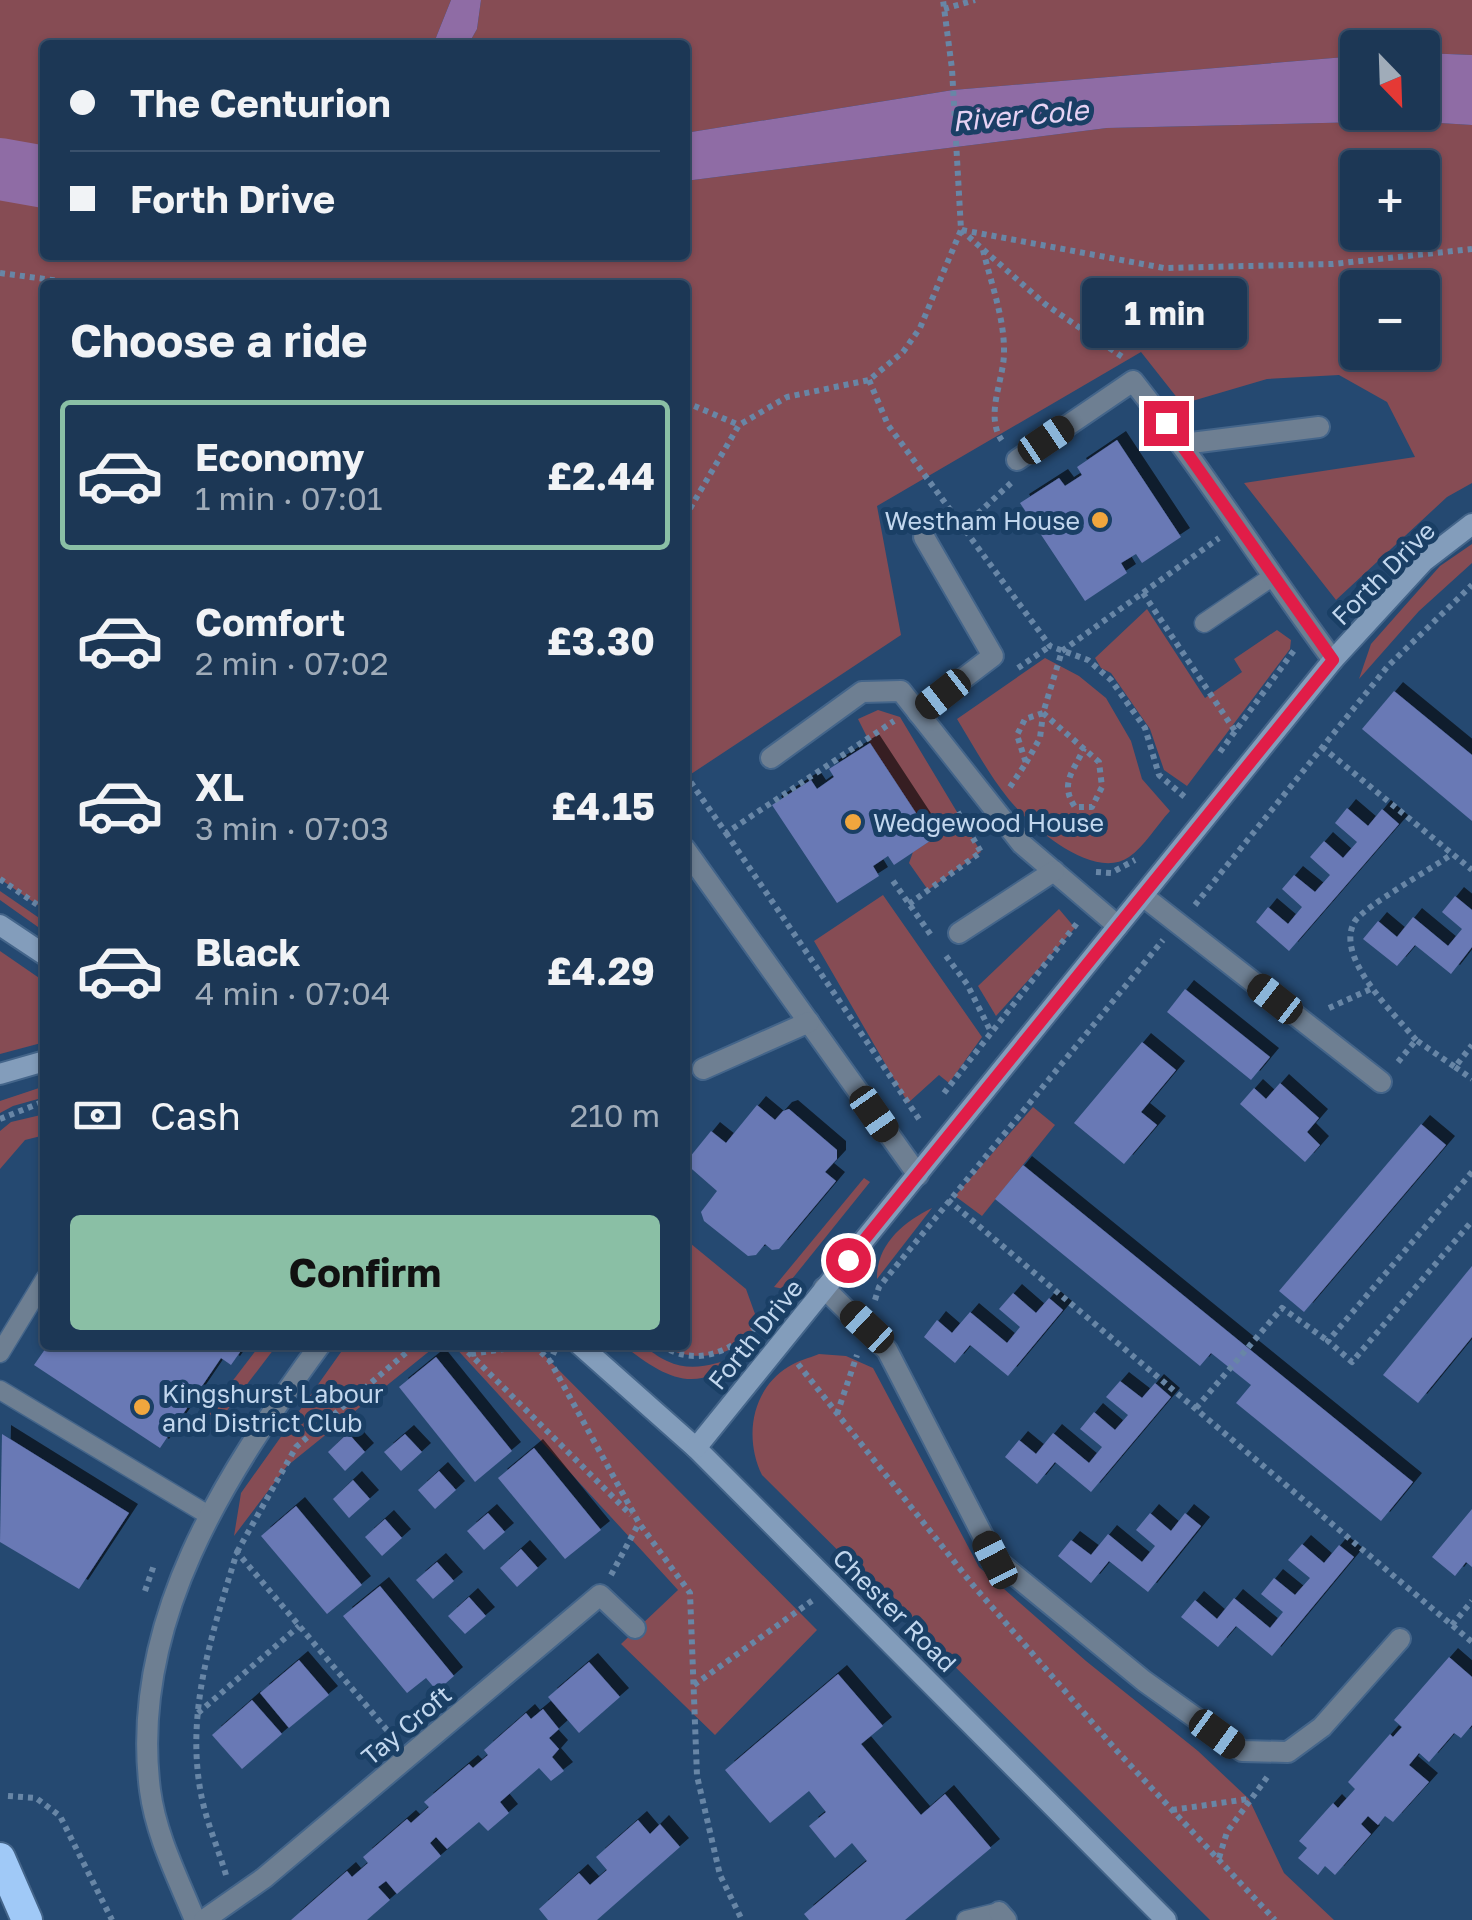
<!DOCTYPE html>
<meta charset="utf-8">
<style>
:root{--surface:#1c3755;--page:#253f5b;--text:#f1f3f6;--muted:#a0acb9;--line:#3a516c;--accent:#8abfa5}
body{margin:0;font-family:"Golos Text",sans-serif;background:var(--page);color:var(--text);height:100vh;display:flex;flex-direction:column;font-size:38px;white-space:nowrap}
*{box-sizing:border-box;margin:0}
p{font-size:32px;color:var(--muted)}
.icon{flex:none;width:55px;height:55px;fill:none;stroke:currentColor;stroke-width:2;stroke-linecap:round;stroke-linejoin:round}
.map{position:relative;flex:1;overflow:hidden}
.details{position:absolute;left:40px;top:280px;width:650px;height:1070px;display:flex;flex-direction:column;background:var(--surface);border-radius:10px;box-shadow:0 2px 8px #0004,0 0 0 2px var(--line)}
.details>*{flex:none}
.top-card{position:absolute;left:40px;top:40px;width:650px;height:220px;border-radius:10px;box-shadow:0 2px 8px #0004,0 0 0 2px var(--line);display:grid;align-content:center;height:220px;padding:0 30px;background:var(--surface)}
.needle{width:65px;rotate:157deg}
.buttons{position:absolute;left:1340px;top:30px;display:grid;gap:20px}
.buttons a{display:grid;place-items:center;width:100px;height:100px;border-radius:10px;background:var(--surface);box-shadow:0 2px 8px #0004,0 0 0 2px var(--line);font-size:50px}
.end{position:absolute;width:45px;height:45px;margin:-22px;border:12px solid #e11d48;background:#fff;box-shadow:0 0 0 5px #fff}
.from{border-radius:50%}
.bubble{position:absolute;height:70px;border-radius:10px;background:var(--surface);box-shadow:0 2px 8px #0004,0 0 0 2px var(--line);font-size:32px;font-weight:700;line-height:70px;text-align:center}
.car{position:absolute;width:30px;height:60px;margin:-30px -15px;border-radius:12px;box-shadow:0 0 8px 2px #0007;background:linear-gradient(#222 24%,#8ab4d8 0 40%,#222 0 76%,#8ab4d8 0 86%,#222 0)}
.top-card b{display:flex;align-items:center;gap:35px;height:95px;font-size:38px}
.top-card b+b{border-top:2px solid var(--line)}
.top-card i{width:25px;height:25px;background:var(--text)}
ul{padding:0;list-style:none}
li{display:flex;align-items:center;gap:30px;height:150px;margin:0 20px 15px;padding:0 10px;border:5px solid transparent;border-radius:10px}
li div{flex:1}
li b{display:block;font-size:38px}
li em{font-style:normal;font-weight:700}
li.current{border-color:var(--accent)}
li>.icon{width:90px;height:90px;stroke-width:1.5}
h2{padding:0 30px;font-size:45px;line-height:120px}
.pay{display:flex;align-items:center;gap:25px;height:110px;padding:0 30px;font-size:38px}
.pay p{margin-inline-start:auto}
.cta{display:flex;gap:20px;margin-top:auto;padding:20px 30px}
.cta a{flex:1;height:115px;border-radius:10px;background:var(--accent);color:#111;font-size:40px;font-weight:700;line-height:115px;text-align:center}
.map>svg:first-child{display:block}
.green{fill:#864c54;fill-rule:evenodd}
.water{fill:#8f6ca5}
.lines{fill:none;stroke-linecap:round;stroke-linejoin:round}
.river{stroke:#8f6ca5;stroke-width:62}
.building{fill:#6979b5;filter:url(#shadow)}
.lane-casing{stroke:#44658a;stroke-width:21}
.street-casing{stroke:#44658a;stroke-width:24}
.secondary-casing{stroke:#44658a;stroke-width:24}
.highway-casing{stroke:#44658a;stroke-width:34}
.path{stroke:#6886a6;stroke-width:6;stroke-dasharray:5 5;stroke-linecap:butt}
.lane{stroke:#6e7f92;stroke-width:18}
.street{stroke:#6e7f92;stroke-width:20}
.secondary{stroke:#839dbb;stroke-width:20}
.highway{stroke:#a0c9f7;stroke-width:30}
.route{stroke:#e11d48;stroke-width:12}
.poi-dot{fill:#f0a63e;stroke:#1a3f65;stroke-width:4}
.labels{text-anchor:middle;dominant-baseline:central;stroke-width:10;stroke-linejoin:round;paint-order:stroke}
.poi-label{font-size:25px;fill:#c2d7ee;stroke:#1a3f65;text-anchor:start}
.street-label{font-size:25px;fill:#c2d7ee;stroke:#1a3f65}
.water-label{font-size:28px;font-style:italic;fill:#e6d2f3;stroke:#1a3f65}
</style>
<div class="map">
<svg width="1472" height="1920" viewBox="0 0 1472 1920">
<defs>
<filter id="shadow"><feDropShadow dx="9" dy="-9" stdDeviation="0" flood-color="#0009"/></filter>
</defs>
<rect width="100%" height="100%" fill="#254971"/>
<g class="green">
<polygon points="0,0 451,0 433,45 45,45 45,153 0,147"/>
<polygon points="481,0 1472,0 1472,55 1423,53 1422,48 1358,48 1357,56 953,90 685,133 685,45 468,45 477,29"/>
<path d="M1407,121l65,4v358l-25,14 -111,103 -92,-117 171,-26 -28,-55 -48,-27 -72,4 -85,25 -41,-52 -264,154 24,129 -216,143v-493h-640v625l-45,-31v-688l45,6v58h640v-74l422,-53zM1358,168h64v64h-64zM1358,288h64v64h-64z"/>
<polygon points="1472,544 1472,563 1419,611 1359,679 1371,644 1440,566"/>
<polygon points="1147,609 1205,698 1242,672 1234,659 1277,630 1291,640 1290,649 1187,786 1164,770 1150,729 1111,673 1101,668 1095,658"/>
<path d="M1045,658l34,18 27,22 25,43 11,38 28,32c-13,14 -26,36 -41,46 -36,25 -100,-32 -122,-60 -19,-24 -34,-52 -50,-78z"/>
<polygon points="878,710 900,717 981,852 928,890 909,863 913,852 933,839 870,743 858,719"/>
<polygon points="0,891 45,922 45,932 0,900"/>
<polygon points="883,895 982,1037 949,1083 939,1075 908,1103 814,941"/>
<polygon points="1059,909 1075,928 996,1016 978,986"/>
<polygon points="0,951 45,982 45,1042 0,1054"/>
<polygon points="45,1086 45,1097 13,1106 0,1113 0,1101"/>
<polygon points="1033,1107 1055,1125 982,1216 955,1196"/>
<polygon points="45,1114 45,1135 25,1140 0,1169 0,1131 11,1122"/>
<polygon points="864,1178 870,1182 784,1289 774,1287"/>
<path d="M932,1208l-55,71c-1,-34 26,-57 55,-71z"/>
<path d="M685,1239l61,50 13,36c-8,7 -16,17 -25,22 -20,13 -54,11 -73,-2h24z"/>
<polygon points="260,1345 277,1345 219,1421 208,1413"/>
<polygon points="346,1345 437,1345 287,1466 234,1536 241,1493"/>
<polygon points="453,1345 534,1345 817,1630 715,1735 621,1644 678,1590"/>
<path d="M623,1345c30,0 21,5 44,16 25,12 48,3 73,-5 -44,41 -76,21 -117,-11z"/>
<path d="M819,1354l27,2 27,12 106,199 107,94 112,90 51,48 35,74 50,47h-124l-448,-445c-18,-37 -11,-85 26,-108 9,-6 21,-9 31,-13z"/>
</g>
<g class="water">
<polygon points="451,0 481,0 477,29 468,45 433,45"/>
<polygon points="1423,53 1472,55 1472,125 1407,121 1107,128 685,181 685,133 953,90 1357,56 1358,112 1422,112"/>
</g>
<g class="lines">
<polyline class="river" points="0,169 45,177"/>
</g>
<g class="building">
<polygon points="1117,440 1181,537 1142,563 1136,554 1121,563 1127,573 1085,601 1020,503 1059,478 1065,486 1082,475 1077,467"/>
<polygon points="1394,691 1472,755 1472,821 1362,729"/>
<polygon points="870,743 933,839 894,865 888,856 873,866 879,876 837,903 772,805 811,780 817,789 834,777 829,769"/>
<polygon points="1347,808 1368,826 1382,809 1399,824 1289,951 1256,922 1268,907 1288,924 1302,907 1282,889 1294,875 1315,892 1330,875 1310,857 1324,841 1343,858 1357,842 1335,823"/>
<polygon points="1455,896 1472,910 1472,947 1451,974 1415,945 1397,966 1363,939 1378,921 1397,937 1413,917 1448,946 1462,929 1442,912"/>
<polygon points="1185,989 1270,1057 1251,1080 1167,1012"/>
<polygon points="1142,1042 1176,1070 1141,1112 1157,1125 1124,1164 1074,1123"/>
<polygon points="1280,1083 1319,1118 1307,1132 1320,1145 1305,1162 1240,1104 1254,1088 1266,1099"/>
<polygon points="757,1105 775,1120 783,1111 789,1109 837,1150 837,1159 825,1172 836,1181 779,1249 772,1250 765,1244 756,1255 748,1256 704,1221 701,1212 717,1191 685,1163 711,1131 726,1143"/>
<polygon points="1421,1124 1446,1145 1304,1312 1279,1291"/>
<polygon points="1023,1165 1413,1482 1381,1521 1236,1403 1251,1385 1211,1353 1200,1366 995,1199"/>
<polygon points="1472,1266 1472,1337 1418,1403 1383,1375"/>
<polygon points="1013,1293 1036,1313 1049,1298 1063,1310 1008,1376 970,1345 955,1363 924,1337 937,1320 952,1333 970,1312 1007,1343 1020,1327 999,1309"/>
<polygon points="48,1345 245,1345 231,1365 221,1358 160,1448 34,1365"/>
<polygon points="436,1357 512,1451 475,1482 399,1387"/>
<polygon points="1120,1381 1142,1398 1155,1383 1171,1397 1091,1492 1055,1462 1037,1484 1005,1457 1019,1440 1036,1454 1053,1433 1089,1463 1102,1447 1080,1429 1094,1412 1115,1430 1128,1415 1106,1397"/>
<polygon points="348,1433 365,1452 345,1471 328,1452"/>
<polygon points="2,1434 129,1513 79,1589 0,1542"/>
<polygon points="405,1434 422,1452 401,1471 384,1452"/>
<polygon points="534,1448 601,1530 565,1559 498,1478"/>
<polygon points="439,1471 456,1490 435,1509 418,1490"/>
<polygon points="353,1480 370,1499 349,1518 333,1499"/>
<polygon points="296,1506 362,1585 327,1614 261,1536"/>
<polygon points="1472,1509 1472,1567 1466,1562 1455,1576 1432,1557"/>
<polygon points="488,1513 505,1532 484,1550 467,1531"/>
<polygon points="1150,1513 1171,1531 1185,1513 1201,1526 1148,1592 1109,1561 1091,1583 1058,1556 1071,1540 1091,1555 1108,1534 1142,1562 1155,1546 1136,1530"/>
<polygon points="385,1519 402,1538 382,1556 365,1537"/>
<polygon points="1302,1544 1324,1563 1339,1545 1354,1557 1272,1656 1236,1626 1218,1647 1181,1617 1195,1600 1217,1619 1234,1598 1270,1628 1283,1612 1261,1594 1274,1578 1295,1595 1310,1578 1288,1560"/>
<polygon points="521,1549 538,1568 517,1587 500,1568"/>
<polygon points="437,1562 454,1581 433,1599 416,1580"/>
<polygon points="380,1586 454,1676 437,1691 426,1678 407,1693 343,1616"/>
<polygon points="469,1597 486,1616 465,1634 448,1616"/>
<polygon points="1449,1657 1472,1677 1472,1725 1461,1738 1454,1733 1429,1762 1419,1753 1409,1765 1429,1782 1393,1822 1385,1816 1378,1825 1368,1816 1361,1824 1371,1834 1335,1875 1325,1866 1318,1875 1298,1858 1307,1848 1299,1841 1333,1803 1338,1808 1355,1789 1348,1782 1390,1734 1393,1737 1402,1727 1394,1720"/>
<polygon points="299,1660 329,1695 289,1728 260,1693"/>
<polygon points="589,1662 620,1697 579,1733 548,1697"/>
<polygon points="838,1674 883,1726 861,1744 921,1815 945,1794 991,1848 905,1920 809,1920 804,1914 867,1861 852,1843 835,1858 809,1826 826,1812 809,1791 770,1823 725,1770"/>
<polygon points="252,1700 282,1734 242,1769 212,1735"/>
<polygon points="543,1709 559,1729 549,1738 559,1749 552,1757 564,1771 551,1781 539,1768 500,1802 509,1813 488,1831 479,1822 447,1849 436,1837 430,1843 441,1856 397,1894 386,1881 378,1887 390,1900 367,1920 291,1920 347,1871 352,1877 368,1863 363,1857 407,1819 411,1823 429,1807 424,1802 469,1764 473,1768 488,1755 484,1750 526,1713 531,1719"/>
<polygon points="638,1820 650,1834 660,1824 680,1847 597,1920 548,1920 539,1909 579,1873 590,1885 607,1870 596,1857"/>
</g>
<g class="lines">
<g class="lane-casing">
<g id="lane">
<polyline points="1204,623 1272,577"/>
<polyline points="0,1353 45,1279"/>
<polyline points="0,1390 210,1516"/>
<polyline points="966,1920 999,1912"/>
</g>
</g>
<g class="street-casing">
<g id="street">
<polyline points="1183,444 1319,427"/>
<path d="M1017,460l116,-79c71,90 132,187 200,279"/>
<polyline points="918,713 993,656 924,537"/>
<polyline points="771,758 862,692 901,691 1022,844 1118,926"/>
<polyline points="685,849 918,1175"/>
<polyline points="1143,896 1381,1082"/>
<polyline points="959,933 1054,871"/>
<polyline points="703,1069 809,1022"/>
<polyline points="824,1288 887,1350 995,1559 1144,1681 1242,1751 1288,1752 1322,1727 1400,1639"/>
<polyline points="999,1912 1006,1920"/>
<path d="M195,1920c-17,-42 -39,-84 -45,-130 -21,-168 75,-315 170,-445"/>
<polyline points="204,1920 264,1878 600,1595 635,1628"/>
</g>
</g>
<g class="secondary-casing">
<g id="secondary">
<polyline points="0,925 45,955"/>
<polyline points="0,1074 45,1061"/>
<polyline points="580,1345 696,1448 1166,1920"/>
<polyline points="696,1448 1333,660 1424,561 1472,524"/>
</g>
</g>
<g class="highway-casing">
<polyline id="highway" points="0,1858 27,1920"/>
</g>
<g class="path">
<polyline points="944,9 975,0"/>
<polyline points="961,230 1045,304 1124,358"/>
<polyline points="962,230 1164,268 1333,264 1472,249"/>
<path d="M983,250c8,33 21,67 21,100 1,29 -21,66 -1,92"/>
<polyline points="0,273 90,285"/>
<polyline points="869,380 888,425 1050,646 1088,660 1111,680 1145,728 1159,775 1186,798"/>
<polyline points="685,402 739,425"/>
<polyline points="685,517 739,425 787,397 869,380 903,352 920,328 961,230 952,69 943,0"/>
<polyline points="963,527 1011,483"/>
<polyline points="1143,593 1235,731"/>
<polyline points="1018,668 1050,646"/>
<path d="M1043,713l56,49 3,25 -10,20h-17c-16,-24 -1,-36 9,-59"/>
<polyline points="1322,747 1472,870"/>
<polyline points="1220,752 1295,649"/>
<polyline points="1026,763 1040,738 1043,714"/>
<polyline points="685,774 726,833 894,721"/>
<polyline points="1010,787 1026,763 1017,735 1025,719 1043,713 1062,651 1219,538"/>
<polyline points="726,833 921,1122"/>
<polyline points="1096,872 1111,873 1135,860"/>
<polyline points="0,879 45,910"/>
<polyline points="893,881 933,938"/>
<polyline points="909,904 981,852 956,809"/>
<polyline points="1195,905 1388,666 1472,585"/>
<polyline points="946,956 967,984 991,1032"/>
<polyline points="1329,1008 1373,988"/>
<path d="M1416,1040c-21,-26 -83,-83 -61,-119 10,-15 78,-53 97,-67"/>
<polyline points="1398,1062 1416,1040 1455,1067 1472,1045"/>
<polyline points="1455,1067 1472,1079"/>
<polyline points="944,1093 1078,922"/>
<polyline points="0,1119 45,1101"/>
<polyline points="1472,1172 1328,1341 1352,1362 1472,1221"/>
<polyline points="948,1200 1472,1642"/>
<polyline points="875,1300 879,1287 1163,940"/>
<polyline points="461,1345 631,1515"/>
<polyline points="534,1345 550,1361"/>
<path d="M661,1345c33,22 67,8 93,-16"/>
<polyline points="555,1350 550,1361 639,1523 690,1593 697,1776 720,1875 742,1920"/>
<polyline points="471,1354 532,1345"/>
<polyline points="798,1364 972,1584 1117,1751 1275,1920"/>
<polyline points="1196,1408 1282,1308 1328,1341"/>
<polyline points="837,1414 857,1355"/>
<polyline points="237,1552 296,1447 415,1345"/>
<polyline points="611,1575 639,1523"/>
<polyline points="145,1591 154,1565"/>
<polyline points="1452,1625 1472,1601"/>
<polyline points="694,1685 813,1600"/>
<polyline points="198,1713 299,1626"/>
<polyline points="8,1796 36,1798 60,1816 112,1920"/>
<polyline points="1172,1810 1248,1799"/>
<polyline points="1219,1858 1227,1832 1268,1776"/>
<path d="M226,1875c-8,-27 -20,-54 -25,-81 -16,-84 12,-163 36,-242l155,184"/>
</g>
<use href="#lane" class="lane"/>
<use href="#street" class="street"/>
<use href="#secondary" class="secondary"/>
<use href="#highway" class="highway"/>
</g>
<g class="lines">
<polyline class="route" points="848,1260 1333,660 1166,423"/>
</g>
<g class="poi-dot">
<circle cx="1100" cy="520" r="10"/>
<circle cx="853" cy="822" r="10"/>
<circle cx="142" cy="1407" r="10"/>
</g>
<g class="labels">
<g class="poi-label">
<text x="1080" y="520" text-anchor="end">Westham House</text>
<text x="873" y="822">Wedgewood House</text>
<text x="162" y="1393">Kingshurst Labour<tspan x="162" dy="29">and District Club</tspan></text>
</g>
<g class="street-label">
<text transform="translate(1383 573) rotate(-45)">Forth Drive</text>
<text transform="translate(755 1334) rotate(-51)">Forth Drive</text>
<text transform="translate(895 1610) rotate(45)">Chester Road</text>
<text transform="translate(406 1725) rotate(-40)">Tay Croft</text>
</g>
<g class="water-label">
<text transform="translate(1020 115) rotate(-5)">River Cole</text>
</g>
</g>
</svg>
<div class="buttons">
<a><svg class="needle" viewBox="-14 -14 28 28"><path d="M0-13l5 13h-10z" fill="#e53935"/><path d="M0 13l5-13h-10z" fill="#a0acb9"/></svg></a>
<a>+</a>
<a>−</a>
</div>
<i class="end from" style="left:848px;top:1260px"></i>
<i class="end" style="left:1166px;top:423px"></i>
<div class="bubble" style="left:1082px;top:278px;width:165px">1 min</div>
<i class="car" style="left:1046px;top:440px;rotate:56deg"></i>
<i class="car" style="left:943px;top:694px;rotate:232deg"></i>
<i class="car" style="left:1275px;top:999px;rotate:308deg"></i>
<i class="car" style="left:874px;top:1114px;rotate:145deg"></i>
<i class="car" style="left:867px;top:1327px;rotate:313deg"></i>
<i class="car" style="left:995px;top:1560px;rotate:333deg"></i>
<i class="car" style="left:1217px;top:1734px;rotate:126deg"></i>
<div class="top-card">
<b><i class="from"></i>The Centurion</b>
<b><i></i>Forth Drive</b>
</div>
<section class="details">
<h2>Choose a ride</h2>
<ul>
<li class="current"><svg class="icon" aria-label="car" viewBox="0 0 24 24"><path d="M5 17H2v-5l4-1 3-4h7l3 4 3 1v5h-3M9 17h6M6 11h13"/><circle cx="7" cy="17" r="2"/><circle cx="17" cy="17" r="2"/></svg><div><b>Economy</b><p>1 min · 07:01</p></div><em>£2.44</em></li>
<li><svg class="icon" aria-label="car" viewBox="0 0 24 24"><path d="M5 17H2v-5l4-1 3-4h7l3 4 3 1v5h-3M9 17h6M6 11h13"/><circle cx="7" cy="17" r="2"/><circle cx="17" cy="17" r="2"/></svg><div><b>Comfort</b><p>2 min · 07:02</p></div><em>£3.30</em></li>
<li><svg class="icon" aria-label="car" viewBox="0 0 24 24"><path d="M5 17H2v-5l4-1 3-4h7l3 4 3 1v5h-3M9 17h6M6 11h13"/><circle cx="7" cy="17" r="2"/><circle cx="17" cy="17" r="2"/></svg><div><b>XL</b><p>3 min · 07:03</p></div><em>£4.15</em></li>
<li><svg class="icon" aria-label="car" viewBox="0 0 24 24"><path d="M5 17H2v-5l4-1 3-4h7l3 4 3 1v5h-3M9 17h6M6 11h13"/><circle cx="7" cy="17" r="2"/><circle cx="17" cy="17" r="2"/></svg><div><b>Black</b><p>4 min · 07:04</p></div><em>£4.29</em></li>
</ul>
<div class="pay"><svg class="icon" aria-label="cash" viewBox="0 0 24 24"><path d="M3 7h18v10H3z"/><circle cx="12" cy="12" r="2"/></svg>Cash<p>210 m</p></div>
<div class="cta"><a>Confirm</a></div>
</section>
</div>
